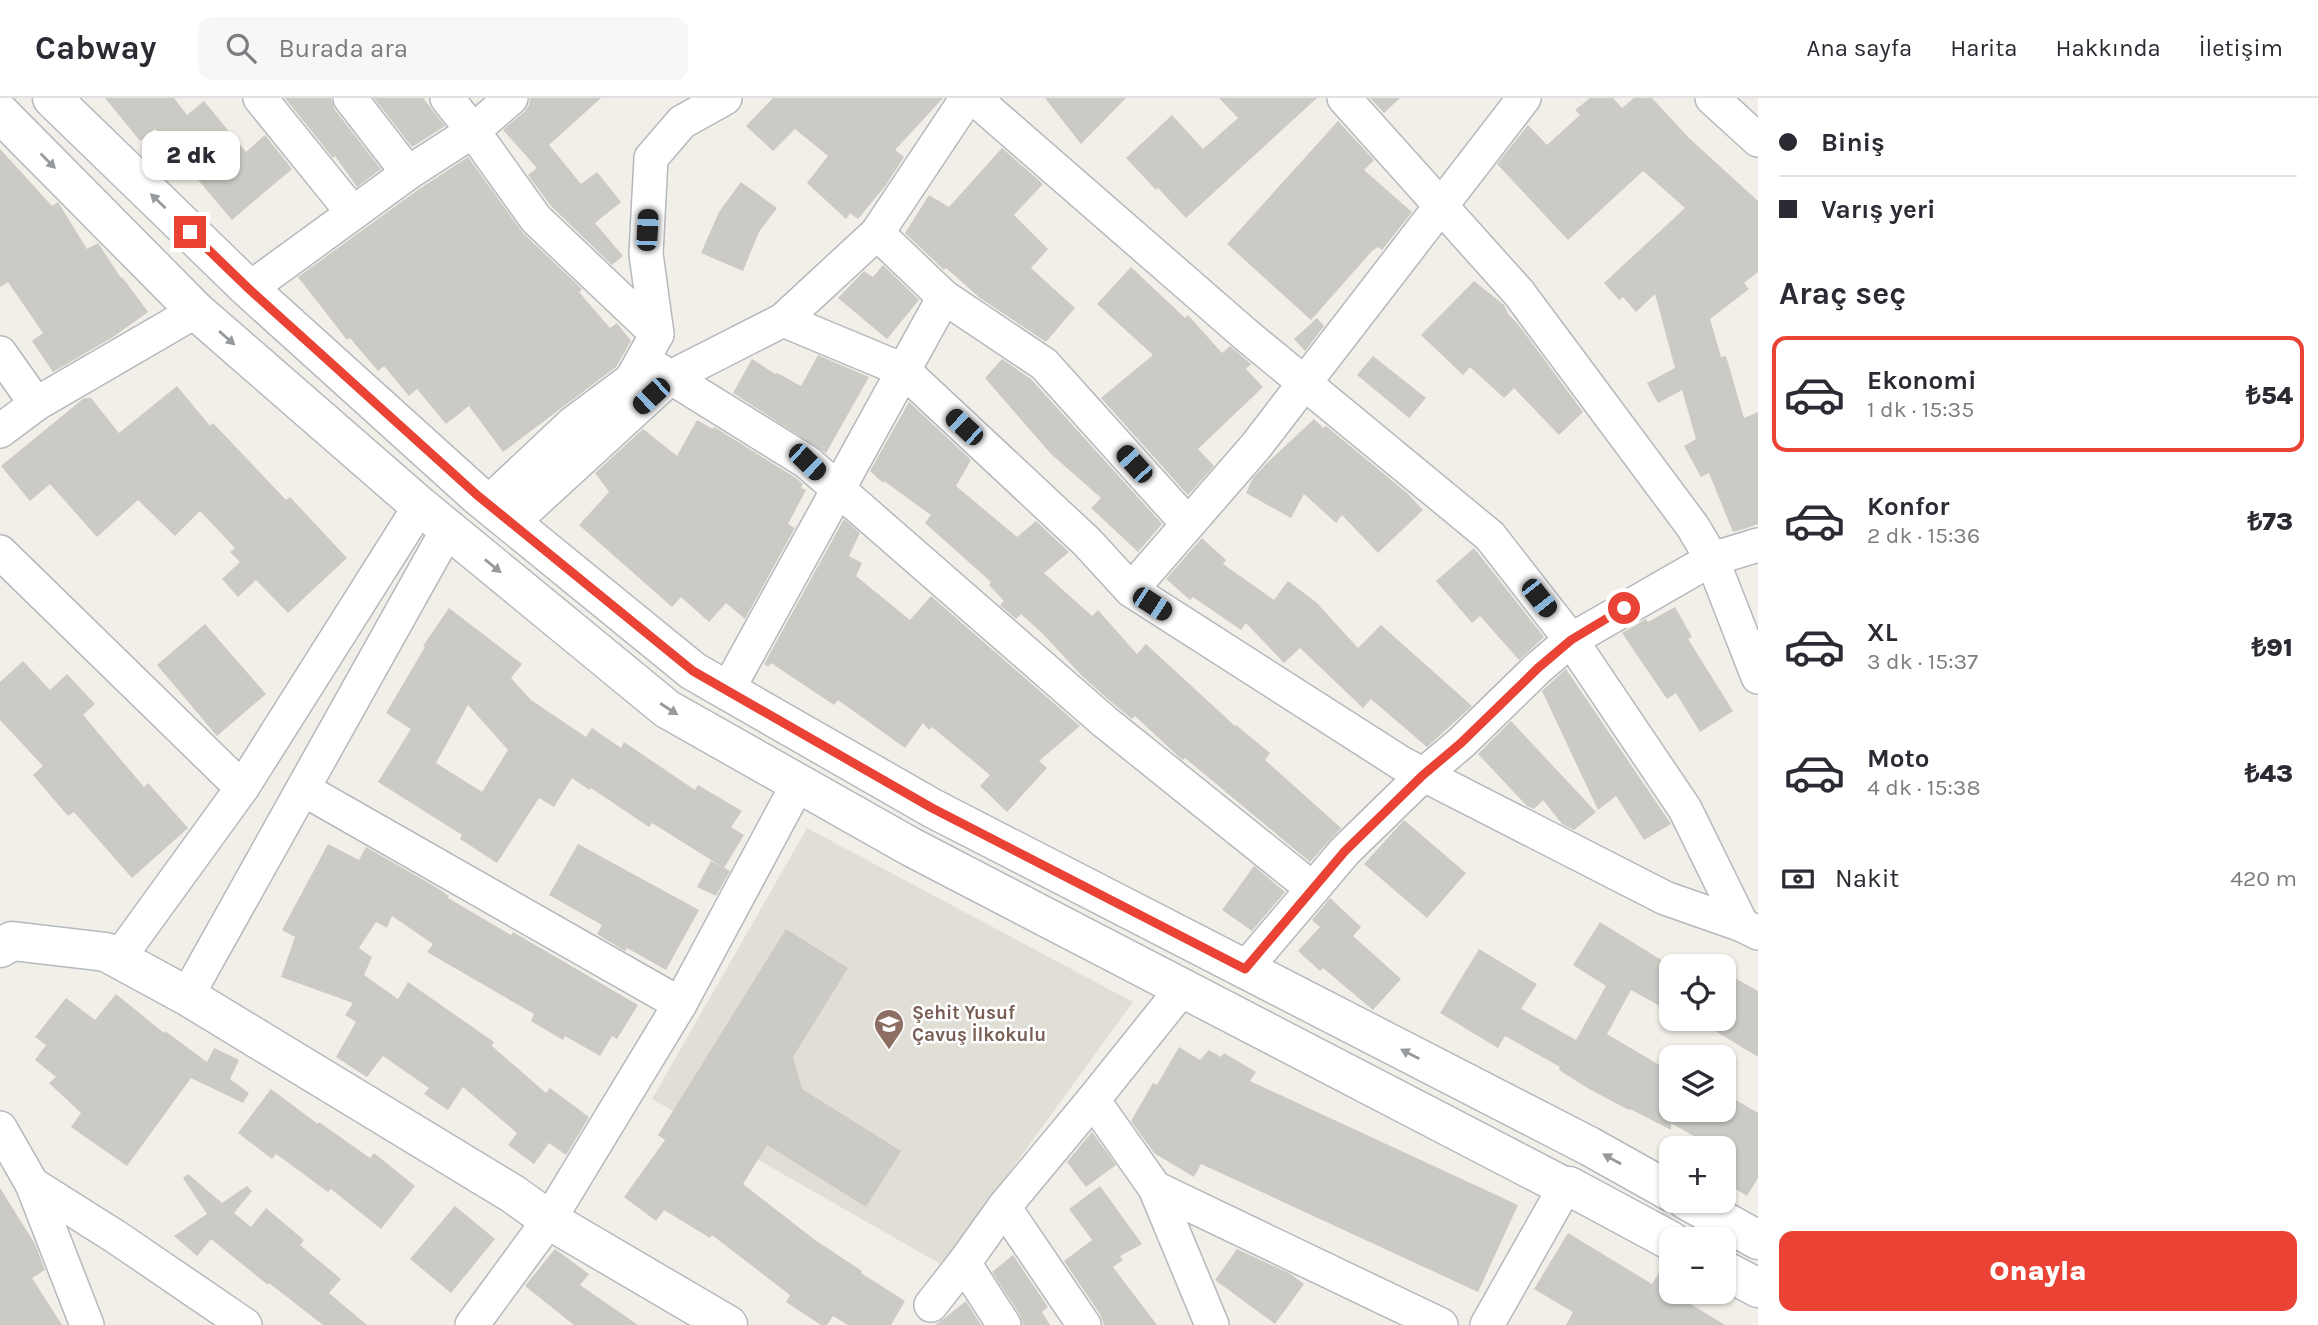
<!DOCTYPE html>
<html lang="tr">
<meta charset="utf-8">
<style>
:root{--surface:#fff;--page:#f7f7f7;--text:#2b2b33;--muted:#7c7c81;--line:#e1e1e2;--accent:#ea4335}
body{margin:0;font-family:Karla,sans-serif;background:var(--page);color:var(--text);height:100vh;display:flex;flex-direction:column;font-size:26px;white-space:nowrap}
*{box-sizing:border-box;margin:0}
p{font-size:23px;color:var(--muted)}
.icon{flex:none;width:38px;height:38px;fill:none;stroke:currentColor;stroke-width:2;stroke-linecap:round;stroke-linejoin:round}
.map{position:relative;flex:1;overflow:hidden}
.panel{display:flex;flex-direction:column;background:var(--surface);width:560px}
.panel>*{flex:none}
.top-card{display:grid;align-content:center;height:154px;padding:0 21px;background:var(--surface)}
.controls{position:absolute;left:1659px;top:856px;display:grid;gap:14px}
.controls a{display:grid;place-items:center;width:77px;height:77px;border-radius:14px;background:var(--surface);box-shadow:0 2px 5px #0004;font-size:35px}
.end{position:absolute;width:32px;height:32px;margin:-16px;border:9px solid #ea4335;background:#fff;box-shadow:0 0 0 4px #fff}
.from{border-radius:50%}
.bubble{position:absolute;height:49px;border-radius:14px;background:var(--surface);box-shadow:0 2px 5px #0004;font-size:23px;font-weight:800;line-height:49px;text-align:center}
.car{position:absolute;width:21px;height:42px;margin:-21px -10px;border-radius:9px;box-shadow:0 0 5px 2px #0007;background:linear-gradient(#222 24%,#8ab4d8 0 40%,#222 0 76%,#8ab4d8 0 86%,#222 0)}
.top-card b{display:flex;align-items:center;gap:24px;height:66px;font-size:26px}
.top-card b+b{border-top:2px solid var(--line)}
.top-card i{width:18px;height:18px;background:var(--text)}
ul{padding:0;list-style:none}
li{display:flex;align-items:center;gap:21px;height:116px;margin:0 14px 10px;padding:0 7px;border:4px solid transparent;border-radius:14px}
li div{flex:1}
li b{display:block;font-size:26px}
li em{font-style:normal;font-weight:800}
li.active{border-color:var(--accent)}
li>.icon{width:63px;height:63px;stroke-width:1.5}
h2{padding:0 21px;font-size:32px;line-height:84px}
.pay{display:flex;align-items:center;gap:18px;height:77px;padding:0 21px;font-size:26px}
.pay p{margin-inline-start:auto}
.button{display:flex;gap:14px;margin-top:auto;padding:14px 21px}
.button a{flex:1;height:80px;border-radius:14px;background:var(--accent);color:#fff;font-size:28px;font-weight:800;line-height:80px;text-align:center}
header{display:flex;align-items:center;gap:42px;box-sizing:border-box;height:98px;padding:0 35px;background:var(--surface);border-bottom:2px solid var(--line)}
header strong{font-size:33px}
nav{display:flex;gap:38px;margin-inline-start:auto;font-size:24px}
.search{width:490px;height:63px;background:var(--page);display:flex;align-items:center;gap:18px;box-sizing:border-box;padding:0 24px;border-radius:14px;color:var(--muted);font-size:26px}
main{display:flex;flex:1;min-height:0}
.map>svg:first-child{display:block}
.education{fill:#e1ded6}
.building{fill:#cccac5;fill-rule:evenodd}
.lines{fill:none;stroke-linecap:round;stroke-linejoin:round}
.street-casing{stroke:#b5b8bc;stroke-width:36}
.secondary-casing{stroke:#b6babf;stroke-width:41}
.street{stroke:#fff;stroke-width:33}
.secondary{stroke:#fff;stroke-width:38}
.oneway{fill:#979a9d}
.route{stroke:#ea4335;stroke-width:9}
.labels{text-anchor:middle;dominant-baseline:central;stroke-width:5;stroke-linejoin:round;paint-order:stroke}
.education-label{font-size:19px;font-weight:bold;fill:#785e54;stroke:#fff;text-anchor:start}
</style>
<header>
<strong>Cabway</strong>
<div class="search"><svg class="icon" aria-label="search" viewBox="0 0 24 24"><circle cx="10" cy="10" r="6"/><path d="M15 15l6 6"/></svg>Burada ara</div>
<nav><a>Ana sayfa</a><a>Harita</a><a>Hakkında</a><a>İletişim</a></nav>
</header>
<main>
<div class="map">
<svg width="1758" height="1227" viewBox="0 0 1758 1227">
<rect width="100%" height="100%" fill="#f1efe8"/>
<polygon class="education" points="807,730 1133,904 942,1167 652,1001"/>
<g class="building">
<polygon points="105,0 174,0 187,17 204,3 246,54 265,37 292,71 232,122 155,31 140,43"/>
<polygon points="285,0 331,0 335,12 381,71 357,89 335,58 333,60"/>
<polygon points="374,0 423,0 445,28 412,49"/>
<polygon points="530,0 601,0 549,47 581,86 597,74 621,104 595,125 623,158 612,167 551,108 528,77 537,70 503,32 524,14 529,7"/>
<polygon points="773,0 943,0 895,52 904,59 886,87 858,121 850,115 846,121 807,85 828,58 795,31 773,53 746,28"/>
<polygon points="1045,0 1126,0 1081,46"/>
<polygon points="1219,0 1317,0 1186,120 1158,90 1156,92 1126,60 1172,17 1203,51 1238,20"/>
<polygon points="1370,0 1400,0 1384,15"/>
<polygon points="1590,0 1613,0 1622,10 1634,0 1652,0 1689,40 1758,103 1758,174 1744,185 1749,191 1710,221 1721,259 1726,258 1744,320 1758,314 1758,426 1744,431 1733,434 1709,375 1701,379 1684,348 1696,341 1682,292 1658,305 1647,285 1675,270 1655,196 1636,214 1623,199 1619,202 1604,185 1685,110 1643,73 1568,142 1497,66 1528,27 1547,47 1580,17 1575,12"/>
<polygon points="1338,23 1374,62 1364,72 1412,114 1382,152 1378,149 1372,153 1311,222 1227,146"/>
<polygon points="1002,50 1043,86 1014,117 1048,151 1031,170 1075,210 1046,244 980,200 946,170 944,172 905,135 929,97 949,109"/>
<polygon points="0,51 52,108 58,104 87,151 98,145 121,180 122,179 148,214 113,239 53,274 32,243 43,235 8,184 0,189"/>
<polygon points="468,59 523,135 582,191 579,194 610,230 617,225 631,243 616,269 503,354 469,308 446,326 417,291 409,298 384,268 378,273 350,240 347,242 298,179 419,91"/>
<polygon points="741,84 777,110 759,134 743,173 701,155 719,114"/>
<polygon points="883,167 919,202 887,241 838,200 864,173 873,179"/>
<polygon points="1131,169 1185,220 1188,217 1222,255 1230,248 1251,266 1246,271 1263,289 1198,351 1214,368 1188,397 1101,300 1153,257 1097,206"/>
<polygon points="1474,183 1504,207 1508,216 1518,226 1583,314 1559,337 1514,290 1504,300 1470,269 1463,277 1421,237"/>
<polygon points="1317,220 1324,228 1305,253 1294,241"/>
<polygon points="818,257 869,279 826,355 733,295 752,261 775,276 777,275 801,288"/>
<polygon points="1373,258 1426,300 1409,320 1357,277"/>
<polygon points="1002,261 1031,281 1162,426 1138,454 1091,410 1101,400 1051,356 985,280"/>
<polygon points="177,288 210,328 213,325 286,402 290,399 347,460 288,515 256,482 238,499 222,481 240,464 230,454 235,450 200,413 175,438 138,402 97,439 50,386 30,403 1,368 84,300 91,300 119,335"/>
<polygon points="909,304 971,362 956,388 1017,439 1036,423 1069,454 1044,475 1092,518 1098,512 1137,556 1146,546 1235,628 1236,627 1270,655 1265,662 1341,730 1310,764 1185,660 1183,662 1180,660 1135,618 1132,621 1110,603 1082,578 1044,537 1021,516 1016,521 1000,507 1004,503 989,487 991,484 925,425 931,417 884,383 883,385 870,373"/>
<polygon points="1314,321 1323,330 1326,328 1407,395 1423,412 1378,455 1342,417 1336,425 1304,396 1291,420 1246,395 1253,380 1268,364"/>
<polygon points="697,322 713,331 714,329 796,380 803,386 801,390 806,392 788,426 794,430 797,426 745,521 726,505 709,524 681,499 672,509 579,427 609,394 595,375 643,331 677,358"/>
<polygon points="844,421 860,435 849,458 862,465 856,478 910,522 931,498 1080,628 1039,663 1047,670 1007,714 980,688 990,677 932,629 929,632 923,625 905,650 838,602 834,607 771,565 768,569 764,566"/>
<polygon points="1202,440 1226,462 1223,466 1274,502 1288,483 1316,504 1358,550 1381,527 1472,608 1427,649 1371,601 1363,610 1300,550 1284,565 1246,525 1241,532 1193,499 1190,502 1166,481"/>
<polygon points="1474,450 1544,539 1519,562 1480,518 1472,525 1436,483"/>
<polygon points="1675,509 1692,539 1688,541 1733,613 1700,634 1676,595 1667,601 1622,535 1646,521 1648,524"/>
<path d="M449,510l73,56 -11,14 20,22 55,37 6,-9 29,20 3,-6 71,48 3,-5 44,26 -11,16 13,8 -20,33 -72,-45 -3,4 -58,-39 -2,2 -17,-12 -18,29 -15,-9 -42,65 -37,-24 2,-4 -84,-53 33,-53 -25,-16 39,-66 -2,-1zM468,607l40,45 -26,42 -46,-29z"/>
<polygon points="205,526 266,596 217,638 157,567"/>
<polygon points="23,563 50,592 67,576 95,606 83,617 144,689 148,685 188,730 132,780 74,714 68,718 33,677 43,668 0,622 0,584"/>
<polygon points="1566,571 1671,726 1644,742 1616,698 1598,712 1542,593"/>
<polygon points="1511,623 1596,714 1574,732 1562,726 1543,702 1534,711 1527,708 1478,656"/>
<polygon points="1404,722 1466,775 1427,820 1364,766"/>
<polygon points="328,746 359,762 366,749 434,788 449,798 448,800 511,837 513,834 638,907 617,941 612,938 600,958 565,938 563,942 531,923 534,916 427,854 433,846 392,818 387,830 376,824 359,850 372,859 364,877 398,901 408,884 494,944 492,948 546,995 550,990 589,1019 566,1057 549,1045 534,1066 508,1047 517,1035 463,989 448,1012 424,996 429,990 383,958 367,979 336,959 356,924 345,917 353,905 281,879 295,839 282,832"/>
<polygon points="578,746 699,812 666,872 627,850 625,853 597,836 602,827 549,797"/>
<polygon points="711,763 730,773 716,798 697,789"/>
<polygon points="1254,768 1285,794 1252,833 1222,812"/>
<polygon points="1330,800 1361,829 1353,838 1401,881 1373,912 1323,870 1320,873 1298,853 1320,829 1312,822"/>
<polygon points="1600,824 1671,868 1671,914 1631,892 1607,936 1671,974 1671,1012 1724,1012 1724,995 1758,1015 1758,1080 1747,1098 1724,1084 1724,1050 1715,1050 1671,1025 1671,1032 1630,1011 1629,1012 1589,991 1559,972 1560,969 1505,938 1498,950 1440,915 1479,851 1537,886 1521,911 1576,942 1606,888 1573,867"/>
<polygon points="786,831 848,870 793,959 802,991 901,1053 866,1109 767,1047 743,1086 815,1142 862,1173 861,1175 905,1203 891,1227 848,1227 833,1218 827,1227 821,1227 786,1204 790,1197 712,1137 710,1140 664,1112 656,1123 624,1099 665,1042 658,1037"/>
<polygon points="1724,874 1758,893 1758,959 1694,920 1724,920"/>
<polygon points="116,896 164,935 165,933 207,964 214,950 239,962 230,981 249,995 243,1005 191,980 127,1068 71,1029 81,1015 49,985 56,979 35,962 46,947 35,939 66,900 95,922"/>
<polygon points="1179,949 1200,962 1209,952 1221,959 1224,955 1256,974 1250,983 1518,1107 1478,1194 1201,1066 1194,1079 1154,1055 1131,1023 1153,985 1157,987"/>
<polygon points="271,991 318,1026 319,1024 370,1060 374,1055 415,1088 381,1131 331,1091 328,1094 276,1056 272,1061 238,1035"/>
<polygon points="1092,1034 1116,1067 1086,1089 1067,1064"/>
<polygon points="188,1076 222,1105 247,1088 252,1093 234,1115 251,1129 266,1110 304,1142 300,1147 341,1181 329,1195 367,1227 323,1227 269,1185 268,1187 211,1141 197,1158 174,1138 207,1116 183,1080"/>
<polygon points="1100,1088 1142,1146 1120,1158 1123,1162 1113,1169 1157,1227 1104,1227 1100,1216 1064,1163 1092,1142 1069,1111"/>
<polygon points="0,1090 35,1146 45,1172 32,1180 62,1227 0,1227"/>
<polygon points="455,1108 495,1141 451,1195 410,1161"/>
<polygon points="1568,1135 1652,1186 1666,1164 1671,1165 1671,1194 1689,1194 1684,1202 1725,1227 1566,1227 1573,1214 1534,1191"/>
<polygon points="555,1151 589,1176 580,1187 638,1227 574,1227 525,1188"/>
<polygon points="1237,1151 1289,1175 1304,1186 1275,1226 1215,1182"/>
<polygon points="1013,1157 1048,1209 1042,1214 1050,1227 1023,1227 1020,1217 992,1174"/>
<polygon points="966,1203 981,1227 935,1227 946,1219"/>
</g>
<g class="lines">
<g class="street-casing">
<g id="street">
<polyline points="260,0 353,115"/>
<polyline points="350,0 408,75"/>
<polyline points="447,0 473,33 536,121 657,236"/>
<polyline points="974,0 1245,236 1490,438 1571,542 1685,711 1742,827"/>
<polyline points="1344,0 1519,195 1693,429 1712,461 1758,579"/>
<polyline points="1712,0 1758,42"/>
<polyline points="877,135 944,199 1044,266 1188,426"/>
<polyline points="249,191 408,75 473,33 511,0"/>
<polyline points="783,222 903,272 1087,444 1131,492 1401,665 1665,800 1742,827 1758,835"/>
<polyline points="0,255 36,306"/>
<polyline points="643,262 807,364 1105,624 1313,791"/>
<polyline points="0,333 36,306 196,213"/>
<polyline points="488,405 572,326 631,282 657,236 646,156 651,60 682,24 725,0"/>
<polyline points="512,425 671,279 783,222 877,135 967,0"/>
<polyline points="0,454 242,690"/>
<polyline points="1131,492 1256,348 1524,0"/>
<polyline points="727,593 944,199"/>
<polyline points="303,691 680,906"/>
<polyline points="118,861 242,690 420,408"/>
<polyline points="1245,871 1345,753 1423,677 1461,645 1538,570 1571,542 1712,461 1758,447"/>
<polyline points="187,898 448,431"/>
<polyline points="1093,1002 1155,1090 1212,1227"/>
<polyline points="0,1030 32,1086 87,1227"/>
<polyline points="32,1086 116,1139 245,1227"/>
<polyline points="1155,1090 1441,1227"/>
<polyline points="1004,1109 1084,1227"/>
<polyline points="964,1165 1004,1227"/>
<polyline points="931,1207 964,1165 1004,1109 1093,1002 1182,891"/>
<polyline points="472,1227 549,1122 680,906 799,684"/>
<polyline points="1487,1227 1565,1089"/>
</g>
</g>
<g class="secondary-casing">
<g id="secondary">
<polyline points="52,0 249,191 477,397 693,573 932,710 1589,1048 1671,1094"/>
<polyline points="0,15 196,213 420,408 667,611 911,749 1565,1089 1569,1088 1671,1143"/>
<polyline points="0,850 12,843 106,854 187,898 513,1096 549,1122 728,1227"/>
<polyline points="1686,1102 1758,1142"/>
<polyline points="1724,1172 1758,1190"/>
</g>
</g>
<use href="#street" class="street"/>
<use href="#secondary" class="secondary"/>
</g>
<defs><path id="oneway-solid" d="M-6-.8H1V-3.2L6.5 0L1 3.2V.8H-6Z" transform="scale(1.75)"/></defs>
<g class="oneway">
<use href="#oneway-solid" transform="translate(48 63) rotate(45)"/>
<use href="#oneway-solid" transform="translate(158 103) rotate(-136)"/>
<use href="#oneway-solid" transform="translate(227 240) rotate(41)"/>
<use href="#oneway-solid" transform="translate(493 468) rotate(39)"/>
<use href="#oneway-solid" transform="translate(669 611) rotate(33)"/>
<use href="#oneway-solid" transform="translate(1410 956) rotate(-153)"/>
<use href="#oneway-solid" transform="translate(1612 1061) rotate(-151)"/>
</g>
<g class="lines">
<polyline class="route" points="190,134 249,191 477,397 693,573 932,710 1245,871 1345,753 1423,677 1461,645 1538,570 1571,542 1624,510"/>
</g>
<defs>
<g id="school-pin" transform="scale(1.575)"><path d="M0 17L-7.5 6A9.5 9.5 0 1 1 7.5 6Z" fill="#8d6e63" stroke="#fff"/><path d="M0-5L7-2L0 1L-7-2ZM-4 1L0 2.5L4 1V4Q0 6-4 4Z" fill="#fff"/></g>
</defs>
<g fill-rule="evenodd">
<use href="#school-pin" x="889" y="926"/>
</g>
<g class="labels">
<g class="education-label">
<text x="912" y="915">Şehit Yusuf<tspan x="912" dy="22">Çavuş İlkokulu</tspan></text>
</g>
</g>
</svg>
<div class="controls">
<a><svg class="icon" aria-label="locate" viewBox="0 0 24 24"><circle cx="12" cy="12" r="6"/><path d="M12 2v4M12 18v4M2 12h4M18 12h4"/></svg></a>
<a><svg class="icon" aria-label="layers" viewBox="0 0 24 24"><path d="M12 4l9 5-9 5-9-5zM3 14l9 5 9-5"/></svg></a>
<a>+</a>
<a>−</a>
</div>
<i class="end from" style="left:1624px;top:510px"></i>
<i class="end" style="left:190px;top:134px"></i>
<div class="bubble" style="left:142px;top:33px;width:98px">2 dk</div>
<i class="car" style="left:647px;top:132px;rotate:3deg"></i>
<i class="car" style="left:651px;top:298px;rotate:227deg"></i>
<i class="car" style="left:964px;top:329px;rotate:313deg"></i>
<i class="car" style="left:807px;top:364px;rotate:134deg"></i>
<i class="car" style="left:1134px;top:366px;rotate:318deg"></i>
<i class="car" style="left:1539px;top:500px;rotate:142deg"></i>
<i class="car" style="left:1152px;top:506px;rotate:123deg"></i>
</div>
<section class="panel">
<div class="top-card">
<b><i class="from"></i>Biniş</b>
<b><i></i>Varış yeri</b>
</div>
<h2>Araç seç</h2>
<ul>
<li class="active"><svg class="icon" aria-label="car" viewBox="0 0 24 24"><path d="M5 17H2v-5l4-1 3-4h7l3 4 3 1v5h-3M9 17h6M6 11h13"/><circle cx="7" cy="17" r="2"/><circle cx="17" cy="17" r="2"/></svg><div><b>Ekonomi</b><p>1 dk · 15:35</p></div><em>₺54</em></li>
<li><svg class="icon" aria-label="car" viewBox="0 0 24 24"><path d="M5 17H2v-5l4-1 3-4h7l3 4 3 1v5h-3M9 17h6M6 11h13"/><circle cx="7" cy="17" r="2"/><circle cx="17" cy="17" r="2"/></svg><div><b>Konfor</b><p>2 dk · 15:36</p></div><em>₺73</em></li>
<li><svg class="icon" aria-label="car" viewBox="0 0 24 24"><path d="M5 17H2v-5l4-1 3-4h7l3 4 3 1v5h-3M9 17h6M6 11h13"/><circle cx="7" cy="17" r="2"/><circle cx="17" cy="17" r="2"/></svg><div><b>XL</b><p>3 dk · 15:37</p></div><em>₺91</em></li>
<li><svg class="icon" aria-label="car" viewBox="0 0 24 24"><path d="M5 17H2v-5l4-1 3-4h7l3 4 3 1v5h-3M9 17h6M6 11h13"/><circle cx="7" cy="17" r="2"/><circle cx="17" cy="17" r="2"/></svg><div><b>Moto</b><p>4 dk · 15:38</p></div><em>₺43</em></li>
</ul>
<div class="pay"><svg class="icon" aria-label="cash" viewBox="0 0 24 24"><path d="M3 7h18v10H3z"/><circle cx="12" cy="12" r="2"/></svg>Nakit<p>420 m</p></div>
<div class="button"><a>Onayla</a></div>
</section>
</main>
